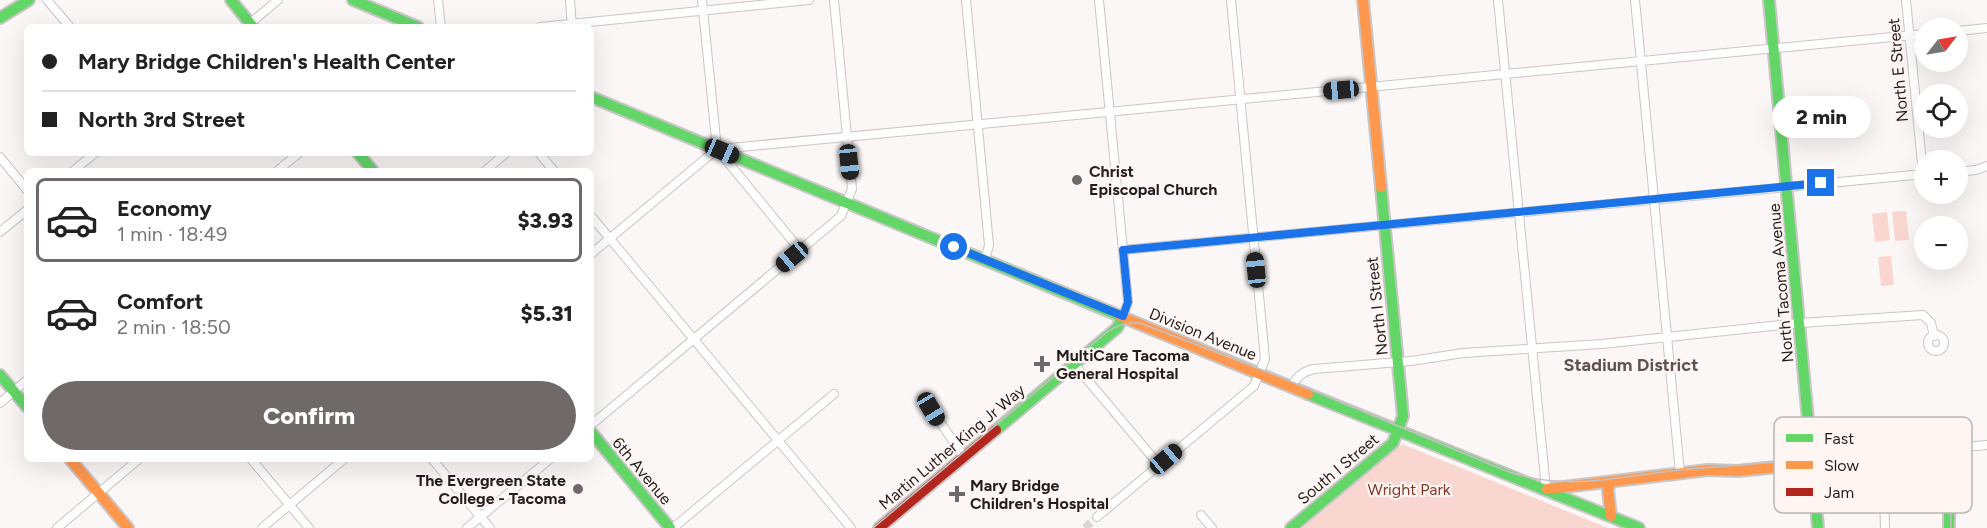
<!DOCTYPE html>
<meta charset="utf-8">
<style>
:root{--surface:#fff;--page:#f6f6f6;--text:#222;--muted:#767676;--line:#e0e0e0;--accent:#6f6a69}
body{margin:0;font-family:Figtree,sans-serif;background:var(--page);color:var(--text);height:100vh;display:flex;flex-direction:column;font-size:22px;white-space:nowrap}
*{box-sizing:border-box;margin:0}
p{font-size:20px;color:var(--muted)}
.icon{flex:none;width:33px;height:33px;fill:none;stroke:currentColor;stroke-width:2;stroke-linecap:round;stroke-linejoin:round}
.map{position:relative;flex:1;overflow:hidden}
.drawer{position:absolute;left:24px;top:168px;width:570px;height:294px;display:flex;flex-direction:column;background:var(--surface);border-radius:9px;box-shadow:0 6px 24px #0002}
.drawer>*{flex:none}
.guide{position:absolute;left:24px;top:24px;width:570px;height:132px;border-radius:9px;box-shadow:0 6px 24px #0002;display:grid;align-content:center;height:132px;padding:0 18px;background:var(--surface)}
.needle{width:39px;rotate:59deg}
.buttons{position:absolute;left:1914px;top:18px;display:grid;gap:12px}
.buttons a{display:grid;place-items:center;width:54px;height:54px;border-radius:50%;background:var(--surface);box-shadow:0 6px 24px #0002;font-size:30px}
.end{position:absolute;width:27px;height:27px;margin:-14px;border:8px solid #1a73e8;background:#fff;box-shadow:0 0 0 3px #fff}
.from{border-radius:50%}
.bubble{position:absolute;height:42px;border-radius:21px;background:var(--surface);box-shadow:0 6px 24px #0002;font-size:20px;font-weight:800;line-height:42px;text-align:center}
.car{position:absolute;width:18px;height:36px;margin:-18px -9px;border-radius:8px;box-shadow:0 0 4px 2px #0007;background:linear-gradient(#222 24%,#8ab4d8 0 40%,#222 0 76%,#8ab4d8 0 86%,#222 0)}
.guide b{display:flex;align-items:center;gap:21px;height:57px;font-size:22px}
.guide b+b{border-top:2px solid var(--line)}
.guide i{width:15px;height:15px;background:var(--text)}
ul{padding:10px 0 0;list-style:none}
li{display:flex;align-items:center;gap:18px;height:84px;margin:0 12px 9px;padding:0 6px;border:3px solid transparent;border-radius:9px}
li div{flex:1}
li b{display:block;font-size:22px}
li em{font-style:normal;font-weight:800}
li.selected{border-color:var(--accent)}
li>.icon{width:54px;height:54px;stroke-width:1.5}
.button{display:flex;gap:12px;margin-top:auto;padding:12px 18px}
.button a{flex:1;height:69px;border-radius:36px;background:var(--accent);color:#fff;font-size:24px;font-weight:800;line-height:69px;text-align:center}
.map>svg:first-child{display:block}
.green{fill:#f9d6cf}
.lines{fill:none;stroke-linecap:round;stroke-linejoin:round}
.street-tunnel{stroke:#dbd6d6;stroke-width:8;stroke-dasharray:8 4;stroke-linecap:butt}
.street-casing{stroke:#cac6c6;stroke-width:10}
.fast-casing{stroke:#cac6c6;stroke-width:14}
.slow-casing{stroke:#cac6c6;stroke-width:14}
.jam-casing{stroke:#cac6c6;stroke-width:14}
.street{stroke:#fffefe;stroke-width:8}
.fast{stroke:#63d668;stroke-width:10}
.slow{stroke:#ff974d;stroke-width:10}
.jam{stroke:#b3261e;stroke-width:10}
.tram{stroke:#c4c2c2;stroke-width:1.5}
.route{stroke:#1a73e8;stroke-width:8}
.poi-dot{fill:#6f6a69;stroke:#fff6f4;stroke-width:2}
.labels{text-anchor:middle;dominant-baseline:central;stroke-width:4.5;stroke-linejoin:round;paint-order:stroke}
.street-label{font-size:16px;fill:#231e1d;stroke:#fff6f4}
.poi-label{font-size:16px;font-weight:bold;fill:#231e1d;stroke:#fff6f4;text-anchor:start}
.park-label{font-size:16px;fill:#843a2b;stroke:#fff6f4}
.neighbourhood-label{font-size:18px;font-weight:bold;fill:#5f5350;stroke:#fff6f4}
.key{fill:#fff6f4;stroke:#bdb5b4;stroke-width:1.5}
.key-label{font-size:16px;fill:#231e1d}
</style>
<div class="map">
<svg width="1987" height="528" viewBox="0 0 1987 528">
<rect width="100%" height="100%" fill="#fcf7f7"/>
<g class="green">
<polygon points="1906,211 1909,240 1895,241 1892,212"/>
<polygon points="1887,212 1890,240 1875,242 1872,214"/>
<polygon points="1891,256 1894,285 1881,286 1878,257"/>
<polygon points="1402,444 1608,528 1302,528"/>
</g>
<g class="lines">
<polyline class="street-tunnel" points="1085,528 1097,517"/>
<g class="street-casing">
<g id="street">
<polyline points="47,0 70,27"/>
<polyline points="438,0 441,27"/>
<polyline points="570,0 572,27"/>
<polyline points="702,0 717,149"/>
<polyline points="966,0 989,245 985,260"/>
<polyline points="1099,0 1128,302 1123,316"/>
<polyline points="1498,0 1546,489"/>
<polyline points="1635,0 1680,473"/>
<polyline points="1906,0 1923,174"/>
<polyline points="247,26 278,0"/>
<polyline points="540,27 809,0"/>
<polyline points="1958,31 1987,28"/>
<polyline points="719,149 1924,34"/>
<polyline points="718,150 800,250"/>
<polyline points="539,153 554,171"/>
<polyline points="0,157 27,190"/>
<polyline points="73,171 95,153"/>
<polyline points="277,171 299,153"/>
<polyline points="485,171 506,153"/>
<polyline points="1958,172 1976,170 1987,166"/>
<polyline points="591,216 851,528"/>
<polyline points="0,232 27,210"/>
<polyline points="1123,250 1924,174"/>
<polyline points="591,254 717,149"/>
<circle cx="1936" cy="343" r="8"/>
<polyline points="1074,364 1159,465"/>
<path d="M1292,386c4,-9 12,-15 22,-17l97,-8 52,-8 139,-9 198,-21 123,-8 8,8 3,13"/>
<polyline points="930,398 931,409 964,457"/>
<polyline points="0,403 27,380"/>
<polyline points="591,425 841,216 852,189 834,0"/>
<polyline points="1883,456 1885,528"/>
<path d="M1941,458c16,-12 27,-11 46,-13"/>
<polyline points="251,459 309,528"/>
<polyline points="432,459 490,528"/>
<polyline points="1201,515 1212,528"/>
<polyline points="1097,517 1254,386 1265,359 1231,0"/>
<polyline points="57,528 139,459"/>
<polyline points="262,528 344,459"/>
<polyline points="467,528 550,459"/>
<polyline points="673,528 834,394"/>
</g>
</g>
<g class="fast-casing">
<g id="fast">
<polyline points="231,0 253,27"/>
<polyline points="353,0 418,27"/>
<polyline points="1769,0 1818,528"/>
<polyline points="0,18 29,0"/>
<polyline points="591,97 1120,316"/>
<polyline points="358,153 373,171"/>
<polyline points="0,375 27,407"/>
<polyline points="1308,394 1639,528"/>
<polyline points="996,430 1117,328 1123,316"/>
<polyline points="591,432 670,528"/>
<path d="M1883,456c8,-8 19,-8 30,-9 12,0 30,8 34,20 3,12 2,47 2,61"/>
<polyline points="1291,528 1393,443 1403,416 1381,187"/>
</g>
</g>
<g class="slow-casing">
<g id="slow">
<polyline points="1363,0 1381,187"/>
<polyline points="1120,316 1308,394"/>
<polyline points="70,459 128,528"/>
<polyline points="1610,483 1608,490 1611,516"/>
<path d="M1547,489l161,-19 30,1 145,-15c31,15 34,-11 64,26"/>
</g>
</g>
<g class="jam-casing">
<polyline id="jam" points="879,528 996,430"/>
</g>
<use href="#street" class="street"/>
<use href="#fast" class="fast"/>
<use href="#slow" class="slow"/>
<use href="#jam" class="jam"/>
<path class="tram" d="M873,528l234,-196c11,-7 19,-10 33,-9l133,51 231,96c59,23 116,6 176,0 78,-7 155,-12 233,-20 43,5 37,45 38,78"/>
</g>
<g class="lines">
<polyline class="route" points="954,247 1123,316 1128,302 1123,250 1821,183"/>
</g>
<g class="poi-dot">
<circle cx="1077" cy="180" r="6"/>
<path d="M1039 355h6v6h6v6h-6v6h-6v-6h-6v-6h6z"/>
<circle cx="578" cy="489" r="6"/>
<path d="M954 485h6v6h6v6h-6v6h-6v-6h-6v-6h6z"/>
</g>
<g class="labels">
<g class="street-label">
<text transform="translate(1898 70) rotate(-95)">North E Street</text>
<text transform="translate(1781 283) rotate(-95)">North Tacoma Avenue</text>
<text transform="translate(1377 306) rotate(-96)">North I Street</text>
<text transform="translate(1203 334) rotate(22)">Division Avenue</text>
<text transform="translate(952 447) rotate(-40)">Martin Luther King Jr Way</text>
<text transform="translate(1338 469) rotate(-40)">South I Street</text>
<text transform="translate(642 471) rotate(50)">6th Avenue</text>
</g>
<g class="poi-label">
<text x="1089" y="171">Christ<tspan x="1089" dy="18">Episcopal Church</tspan></text>
<text x="1056" y="355">MultiCare Tacoma<tspan x="1056" dy="18">General Hospital</tspan></text>
<text x="566" y="480" text-anchor="end">The Evergreen State<tspan x="566" dy="18">College - Tacoma</tspan></text>
<text x="970" y="485">Mary Bridge<tspan x="970" dy="18">Children's Hospital</tspan></text>
</g>
<g class="park-label">
<text x="1409" y="489">Wright Park</text>
</g>
<g class="neighbourhood-label">
<text x="1631" y="365">Stadium District</text>
</g>
</g>
<rect x="1774" y="417" width="198" height="96" rx="9" class="key"/>
<rect x="1786" y="434" width="27" height="8" fill="#63d668"/>
<rect x="1786" y="461" width="27" height="8" fill="#ff974d"/>
<rect x="1786" y="488" width="27" height="8" fill="#b3261e"/>
<g class="key-label">
<text x="1824" y="444">Fast</text>
<text x="1824" y="471">Slow</text>
<text x="1824" y="498">Jam</text>
</g>
</svg>
<div class="buttons">
<a><svg class="needle" viewBox="-14 -14 28 28"><path d="M0-13l5 13h-10z" fill="#e53935"/><path d="M0 13l5-13h-10z" fill="#767676"/></svg></a>
<a><svg class="icon" aria-label="locate" viewBox="0 0 24 24"><circle cx="12" cy="12" r="6"/><path d="M12 2v4M12 18v4M2 12h4M18 12h4"/></svg></a>
<a>+</a>
<a>−</a>
</div>
<i class="end from" style="left:954px;top:247px"></i>
<i class="end" style="left:1821px;top:183px"></i>
<div class="bubble" style="left:1772px;top:96px;width:99px">2 min</div>
<i class="car" style="left:1341px;top:90px;rotate:265deg"></i>
<i class="car" style="left:722px;top:151px;rotate:113deg"></i>
<i class="car" style="left:849px;top:162px;rotate:174deg"></i>
<i class="car" style="left:792px;top:257px;rotate:230deg"></i>
<i class="car" style="left:1256px;top:270px;rotate:354deg"></i>
<i class="car" style="left:931px;top:409px;rotate:149deg"></i>
<i class="car" style="left:1166px;top:459px;rotate:50deg"></i>
<div class="guide">
<b><i class="from"></i>Mary Bridge Children's Health Center</b>
<b><i></i>North 3rd Street</b>
</div>
<section class="drawer">
<ul>
<li class="selected"><svg class="icon" aria-label="car" viewBox="0 0 24 24"><path d="M5 17H2v-5l4-1 3-4h7l3 4 3 1v5h-3M9 17h6M6 11h13"/><circle cx="7" cy="17" r="2"/><circle cx="17" cy="17" r="2"/></svg><div><b>Economy</b><p>1 min · 18:49</p></div><em>$3.93</em></li>
<li><svg class="icon" aria-label="car" viewBox="0 0 24 24"><path d="M5 17H2v-5l4-1 3-4h7l3 4 3 1v5h-3M9 17h6M6 11h13"/><circle cx="7" cy="17" r="2"/><circle cx="17" cy="17" r="2"/></svg><div><b>Comfort</b><p>2 min · 18:50</p></div><em>$5.31</em></li>
</ul>
<div class="button"><a>Confirm</a></div>
</section>
</div>
